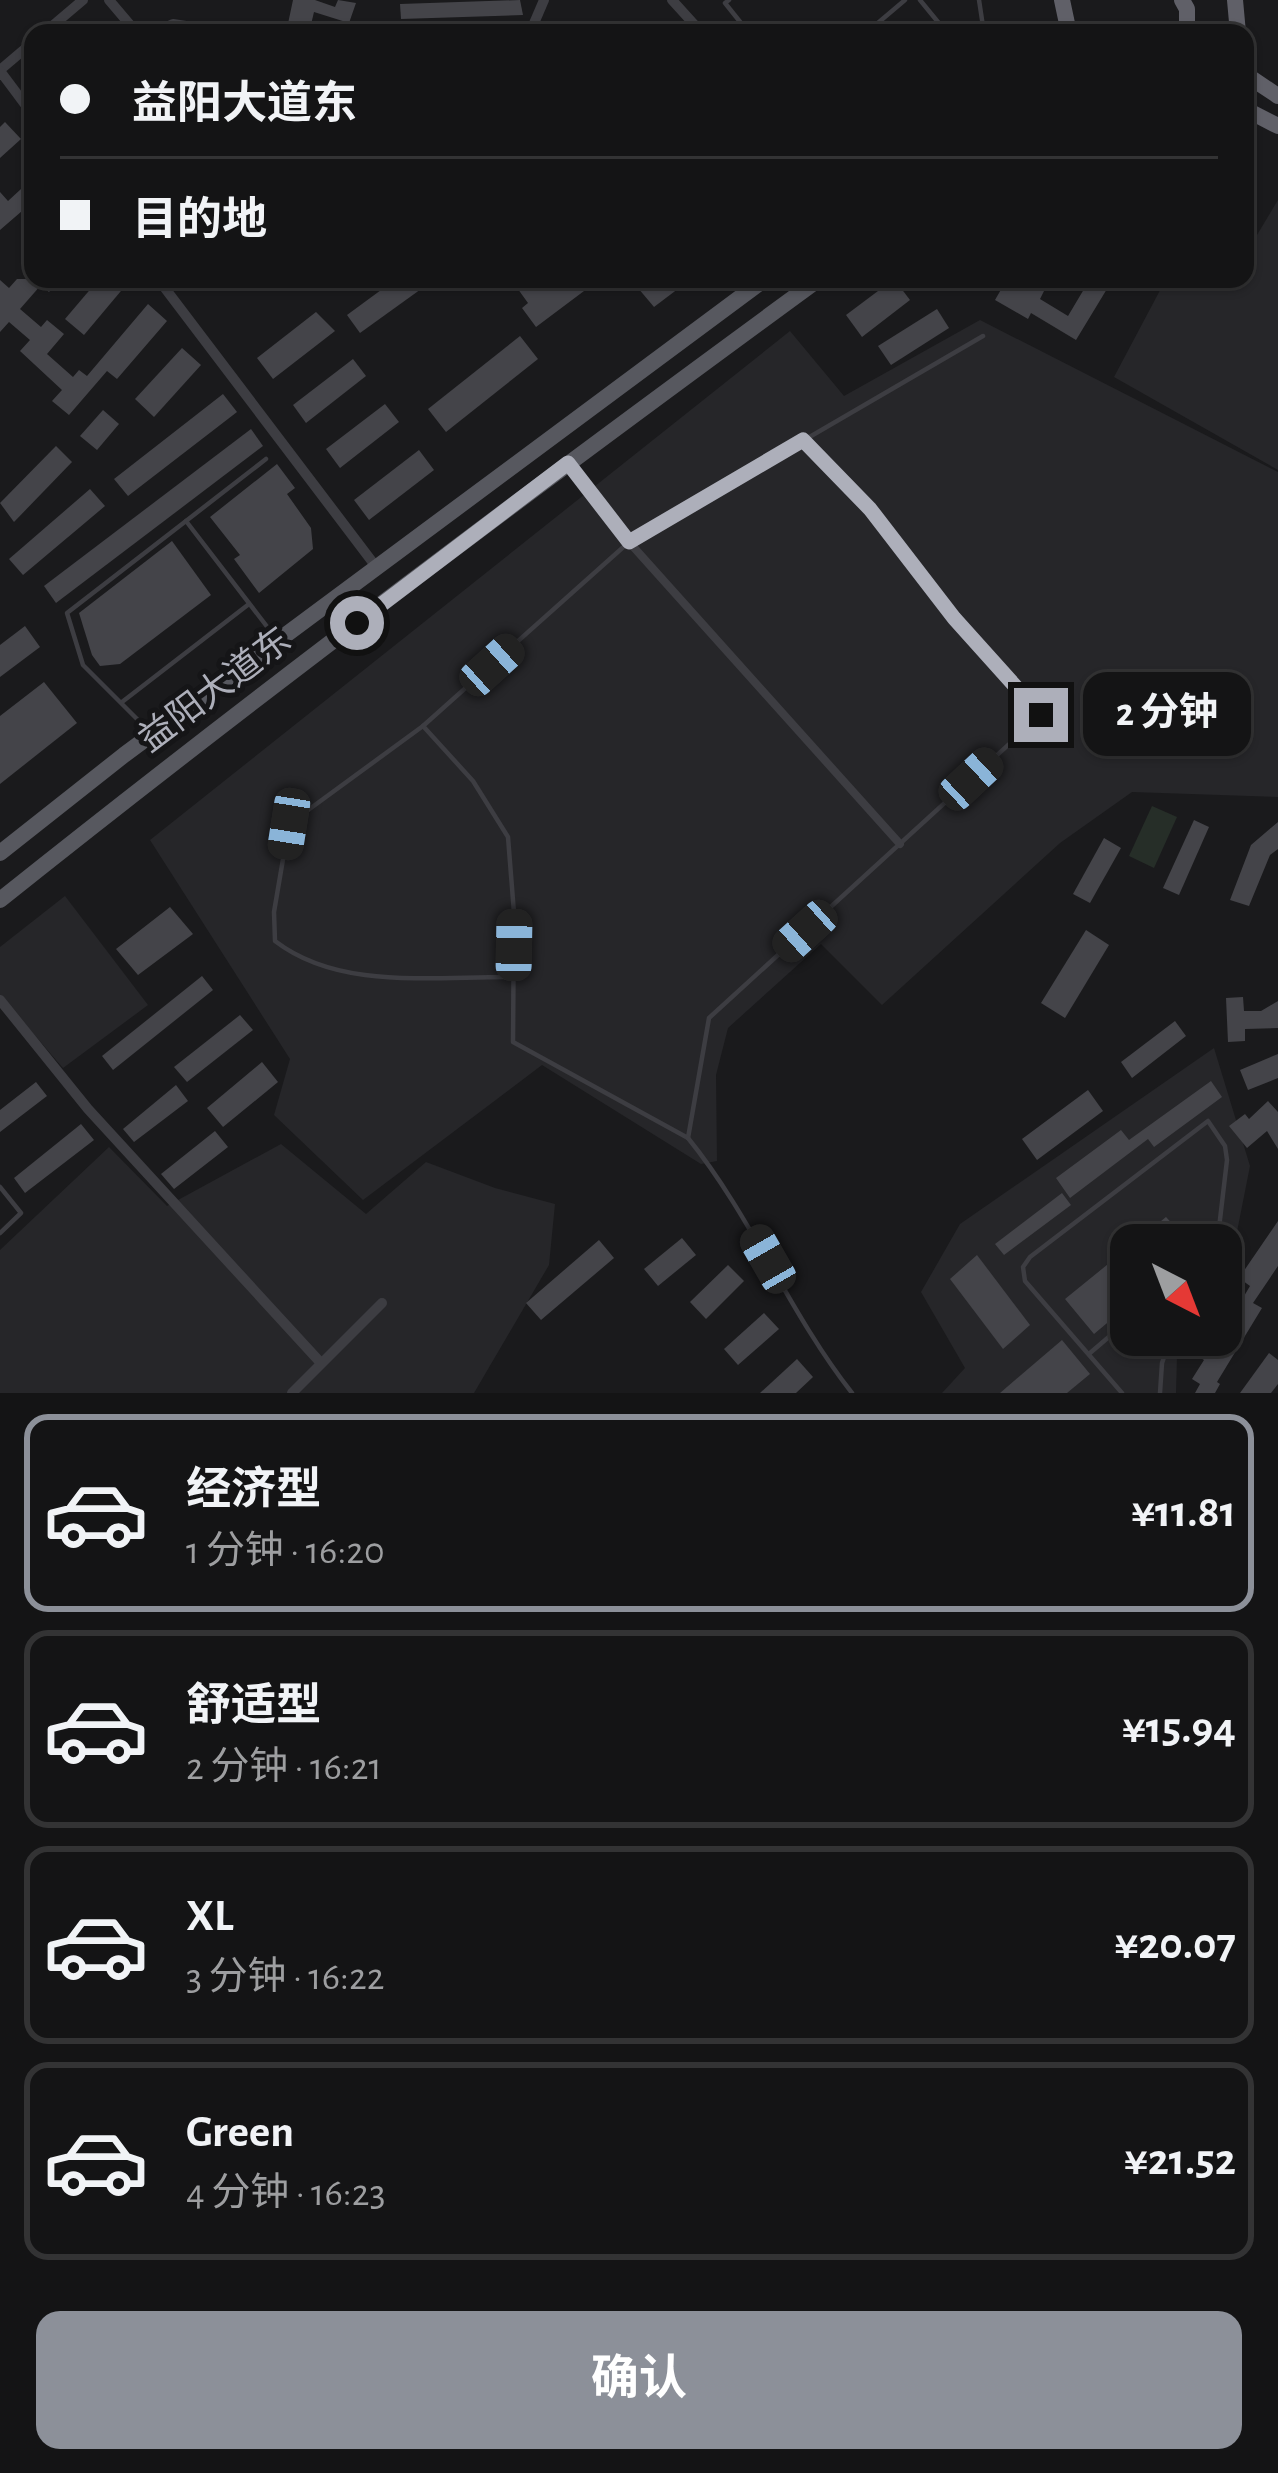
<!DOCTYPE html>
<html lang="zh">
<meta charset="utf-8">
<style>
:root{--surface:#141415;--page:#1d1d1e;--text:#f1f3f6;--muted:#9d9ea0;--line:#333334;--accent:#8c9099}
body{margin:0;font-family:"Alegreya Sans","Noto Sans SC",sans-serif;background:var(--page);color:var(--text);height:100vh;display:flex;flex-direction:column;font-size:45px;white-space:nowrap}
*{box-sizing:border-box;margin:0}
p{font-size:39px;color:var(--muted)}
.icon{flex:none;width:66px;height:66px;fill:none;stroke:currentColor;stroke-width:2;stroke-linecap:round;stroke-linejoin:round}
.map{position:relative;height:1393px;overflow:hidden}
.details{display:flex;flex-direction:column;background:var(--surface);flex:1}
.details>*{flex:none}
.guide{position:absolute;left:24px;top:24px;width:1230px;height:264px;border-radius:24px;box-shadow:0 3px 9px #0004,0 0 0 3px var(--line);display:grid;align-content:center;height:264px;padding:0 36px;background:var(--surface)}
.needle{width:78px;rotate:138deg}
.buttons{position:absolute;left:1110px;top:1224px;display:grid;gap:24px}
.buttons a{display:grid;place-items:center;width:132px;height:132px;border-radius:24px;background:var(--surface);box-shadow:0 3px 9px #0004,0 0 0 3px var(--line);font-size:60px}
.end{position:absolute;width:54px;height:54px;margin:-27px;border:15px solid #adafba;background:#111;box-shadow:0 0 0 6px #111}
.from{border-radius:50%}
.bubble{position:absolute;height:84px;border-radius:24px;background:var(--surface);box-shadow:0 3px 9px #0004,0 0 0 3px var(--line);font-size:39px;font-weight:700;line-height:84px;text-align:center}
.car{position:absolute;width:36px;height:72px;margin:-36px -18px;border-radius:15px;box-shadow:0 0 9px 3px #0007;background:linear-gradient(#222 24%,#8ab4d8 0 40%,#222 0 76%,#8ab4d8 0 86%,#222 0)}
.guide b{display:flex;align-items:center;gap:42px;height:114px;font-size:45px}
.guide b+b{border-top:3px solid var(--line)}
.guide i{width:30px;height:30px;background:var(--text)}
ul{padding:21px 0 0;list-style:none}
li{display:flex;align-items:center;gap:36px;height:198px;margin:0 24px 18px;padding:0 12px;border:6px solid var(--line);border-radius:24px}
li div{flex:1}
li b{display:block;font-size:45px}
li em{font-style:normal;font-weight:700}
li.selected{border-color:var(--accent)}
li>.icon{width:108px;height:108px;stroke-width:1.5}
.button{display:flex;gap:24px;margin-top:auto;padding:24px 36px}
.button a{flex:1;height:138px;border-radius:24px;background:var(--accent);color:#fff;font-size:48px;font-weight:700;line-height:138px;text-align:center}
.map>svg:first-child{display:block}
.built{fill:#262629}
.green{fill:#262e28}
.building{fill:#444449}
.lines{fill:none;stroke-linecap:round;stroke-linejoin:round}
.service{stroke:#3d3d42;stroke-width:4.5}
.pedestrian{stroke:#3d3d42;stroke-width:8}
.minor{stroke:#3d3d42;stroke-width:10}
.primary{stroke:#57585f;stroke-width:16}
.trunk{stroke:#606068;stroke-width:16}
.route{stroke:#adafba;stroke-width:15}
.labels{text-anchor:middle;dominant-baseline:central;stroke-width:10;stroke-linejoin:round;paint-order:stroke}
.street-label{font-size:36px;fill:#adafba;stroke:#151517}
</style>
<div class="map">
<svg width="1278" height="1393" viewBox="0 0 1278 1393">
<rect width="100%" height="100%" fill="#1a1a1c"/>
<g class="built">
<polygon points="1278,200 1278,470 1114,377 1166,279 1245,279 1245,255"/>
<polygon points="980,320 1278,472 1278,797 1132,792 1060,843 882,1005 821,944 728,1028 716,1075 717,1161 701,1164 542,1065 363,1200 274,1115 290,1059 150,840 790,331 844,396"/>
<polygon points="65,896 148,1005 63,1068 0,995 0,947"/>
<polygon points="1214,1048 1250,1166 1230,1267 1221,1282 1221,1245 1131,1245 1131,1335 1189,1335 1177,1356 1176,1393 942,1393 965,1368 921,1292 960,1224"/>
<polygon points="281,1144 366,1214 426,1162 495,1188 555,1204 549,1265 474,1393 0,1393 0,1250 109,1147 167,1206"/>
</g>
<polygon class="green" points="1152,806 1177,817 1154,868 1129,856"/>
<g class="building">
<polygon points="293,0 315,0 335,7 338,0 356,3 349,23 314,12 309,33 286,33"/>
<polygon points="520,0 523,15 401,19 400,4"/>
<polygon points="5,122 21,139 0,158 0,127"/>
<polygon points="33,178 33,223 22,211 0,230 0,192 8,201"/>
<polygon points="17,279 60,279 49,292 41,285 20,309 41,327 47,320 64,334 47,354 73,377 79,370 87,376 148,304 167,321 117,379 107,371 69,415 52,401 62,390 20,351 30,340 9,322 0,332 0,280 9,288"/>
<polygon points="99,279 131,279 84,335 65,319"/>
<polygon points="396,279 435,279 360,333 347,315"/>
<polygon points="523,279 539,279 547,289 561,279 600,279 536,327 522,308 528,303 515,285"/>
<polygon points="650,279 691,279 654,307 638,288"/>
<polygon points="894,279 910,300 862,337 846,315"/>
<polygon points="1007,279 1027,279 1045,289 1040,299 1068,316 1090,279 1113,279 1076,340 1031,313 1028,319 995,300"/>
<polygon points="937,309 949,328 891,365 878,346"/>
<polygon points="316,312 335,331 273,379 257,358"/>
<polygon points="520,336 538,359 446,432 428,409"/>
<polygon points="182,348 201,365 154,417 135,399"/>
<polygon points="353,359 366,376 306,423 293,405"/>
<polygon points="223,394 237,412 128,496 114,479"/>
<polygon points="385,404 399,422 340,468 326,449"/>
<polygon points="103,410 119,424 97,450 80,436"/>
<polygon points="251,429 263,446 56,603 44,586"/>
<polygon points="56,446 72,462 14,522 0,503"/>
<polygon points="419,450 434,470 369,520 354,500"/>
<polygon points="277,464 295,488 287,494 311,528 313,549 259,593 234,559 240,555 210,517"/>
<polygon points="90,489 105,506 23,575 9,559"/>
<polygon points="172,541 211,595 120,664 100,666 92,655 79,613"/>
<polygon points="25,626 40,647 0,677 0,645"/>
<polygon points="44,682 77,723 0,784 0,716"/>
<polygon points="1194,820 1209,827 1179,895 1163,888"/>
<polygon points="1278,822 1278,849 1270,855 1249,906 1230,900 1251,845"/>
<polygon points="1104,838 1121,848 1090,903 1073,894"/>
<polygon points="170,907 193,934 138,975 116,949"/>
<polygon points="1086,930 1109,945 1065,1018 1041,1003"/>
<polygon points="202,976 213,990 113,1070 102,1056"/>
<polygon points="1243,997 1244,1011 1261,1011 1278,1001 1278,1028 1245,1029 1245,1041 1228,1042 1226,998"/>
<polygon points="240,1015 253,1030 187,1082 174,1067"/>
<polygon points="1175,1021 1186,1036 1132,1078 1121,1062"/>
<polygon points="1278,1054 1278,1078 1248,1090 1240,1070"/>
<polygon points="262,1062 278,1082 223,1127 207,1108"/>
<polygon points="1211,1081 1222,1097 1154,1147 1148,1139 1070,1198 1056,1178 1121,1130 1129,1140"/>
<polygon points="36,1082 47,1096 0,1132 0,1110"/>
<polygon points="176,1085 188,1101 134,1142 123,1129"/>
<polygon points="1088,1090 1103,1111 1037,1160 1022,1139"/>
<polygon points="1268,1101 1278,1112 1278,1149 1267,1131 1247,1148 1229,1126 1245,1114 1249,1119"/>
<polygon points="81,1124 94,1140 25,1193 14,1178"/>
<polygon points="215,1131 228,1147 174,1189 161,1174"/>
<polygon points="1062,1193 1071,1205 1004,1255 995,1244"/>
<polygon points="1166,1217 1192,1245 1131,1245 1131,1303 1094,1334 1065,1299"/>
<polygon points="1278,1221 1278,1266 1253,1303 1262,1308 1217,1382 1220,1384 1215,1393 1195,1393 1200,1384 1192,1379 1204,1360 1196,1355 1209,1335 1217,1340 1221,1335 1250,1286 1239,1278"/>
<polygon points="682,1238 696,1255 658,1286 644,1269"/>
<polygon points="599,1240 614,1258 541,1320 526,1303"/>
<polygon points="977,1255 1030,1325 1003,1349 950,1279"/>
<polygon points="728,1265 744,1281 706,1319 690,1302"/>
<polygon points="764,1313 779,1329 738,1365 724,1349"/>
<polygon points="1062,1340 1090,1374 1067,1393 1000,1393"/>
<polygon points="1269,1353 1278,1360 1278,1384 1271,1393 1240,1393"/>
<polygon points="797,1359 813,1377 796,1393 760,1393"/>
</g>
<g class="lines">
<g class="service">
<polyline points="729,0 725,3 749,33"/>
<polyline points="920,0 947,33"/>
<polyline points="979,0 984,33"/>
<polyline points="866,33 905,0"/>
<polyline points="266,459 186,521 275,637"/>
<polyline points="629,542 983,336"/>
<polyline points="122,702 249,604"/>
<path d="M423,726l50,55 35,56 6,76 -1,129 175,96 21,-120 332,-303c-81,-91 -154,-188 -238,-275"/>
<polyline points="147,729 83,665 67,613 186,521"/>
<path d="M513,977c-78,-1 -173,14 -238,-36l-1,-29 15,-88 134,-98 206,-184 -57,-74"/>
<path d="M688,1138c64,79 101,175 164,255"/>
<polyline points="0,1187 21,1213 0,1233"/>
<polyline points="1090,1353 1131,1318"/>
<polyline points="1122,1393 1025,1281 1023,1267 1030,1257 1208,1121 1225,1146 1227,1160 1217,1245"/>
<polyline points="1160,1393 1162,1363 1172,1335"/>
</g>
<polyline class="pedestrian" points="629,542 900,844"/>
<g class="minor">
<polyline points="109,0 137,33"/>
<polyline points="672,0 702,33"/>
<polyline points="44,33 83,0"/>
<polyline points="153,33 173,24 230,33"/>
<polyline points="375,33 388,29 532,28 544,0"/>
<polyline points="0,70 33,42"/>
<polyline points="0,71 33,115"/>
<polyline points="158,279 377,568"/>
<polyline points="0,1000 88,1109 320,1362"/>
<polyline points="292,1393 382,1303"/>
</g>
<g class="primary">
<polyline points="0,853 124,755 765,279"/>
<path d="M0,900c268,-214 543,-419 819,-621"/>
</g>
<g class="trunk">
<polyline points="1062,0 1069,33"/>
<polyline points="1182,0 1187,9 1187,33"/>
<polyline points="1235,0 1238,33"/>
<polyline points="1245,74 1278,96"/>
<polyline points="1245,109 1278,126"/>
</g>
</g>
<g class="lines">
<polyline class="route" points="357,623 568,463 629,542 803,440 870,509 954,618 1041,715"/>
</g>
<g class="labels">
<g class="street-label">
<text transform="translate(215 690) rotate(-37)">益阳大道东</text>
</g>
</g>
</svg>
<div class="buttons">
<a><svg class="needle" viewBox="-14 -14 28 28"><path d="M0-13l5 13h-10z" fill="#e53935"/><path d="M0 13l5-13h-10z" fill="#9d9ea0"/></svg></a>
</div>
<i class="end from" style="left:357px;top:623px"></i>
<i class="end" style="left:1041px;top:715px"></i>
<div class="bubble" style="left:1083px;top:672px;width:168px">2 分钟</div>
<i class="car" style="left:492px;top:665px;rotate:48deg"></i>
<i class="car" style="left:971px;top:779px;rotate:47deg"></i>
<i class="car" style="left:289px;top:824px;rotate:189deg"></i>
<i class="car" style="left:805px;top:931px;rotate:228deg"></i>
<i class="car" style="left:514px;top:945px;rotate:1deg"></i>
<i class="car" style="left:768px;top:1259px;rotate:330deg"></i>
<div class="guide">
<b><i class="from"></i>益阳大道东</b>
<b><i></i>目的地</b>
</div>
</div>
<section class="details">
<ul>
<li class="selected"><svg class="icon" aria-label="car" viewBox="0 0 24 24"><path d="M5 17H2v-5l4-1 3-4h7l3 4 3 1v5h-3M9 17h6M6 11h13"/><circle cx="7" cy="17" r="2"/><circle cx="17" cy="17" r="2"/></svg><div><b>经济型</b><p>1 分钟 · 16:20</p></div><em>¥11.81</em></li>
<li><svg class="icon" aria-label="car" viewBox="0 0 24 24"><path d="M5 17H2v-5l4-1 3-4h7l3 4 3 1v5h-3M9 17h6M6 11h13"/><circle cx="7" cy="17" r="2"/><circle cx="17" cy="17" r="2"/></svg><div><b>舒适型</b><p>2 分钟 · 16:21</p></div><em>¥15.94</em></li>
<li><svg class="icon" aria-label="car" viewBox="0 0 24 24"><path d="M5 17H2v-5l4-1 3-4h7l3 4 3 1v5h-3M9 17h6M6 11h13"/><circle cx="7" cy="17" r="2"/><circle cx="17" cy="17" r="2"/></svg><div><b>XL</b><p>3 分钟 · 16:22</p></div><em>¥20.07</em></li>
<li><svg class="icon" aria-label="car" viewBox="0 0 24 24"><path d="M5 17H2v-5l4-1 3-4h7l3 4 3 1v5h-3M9 17h6M6 11h13"/><circle cx="7" cy="17" r="2"/><circle cx="17" cy="17" r="2"/></svg><div><b>Green</b><p>4 分钟 · 16:23</p></div><em>¥21.52</em></li>
</ul>
<div class="button"><a>确认</a></div>
</section>
